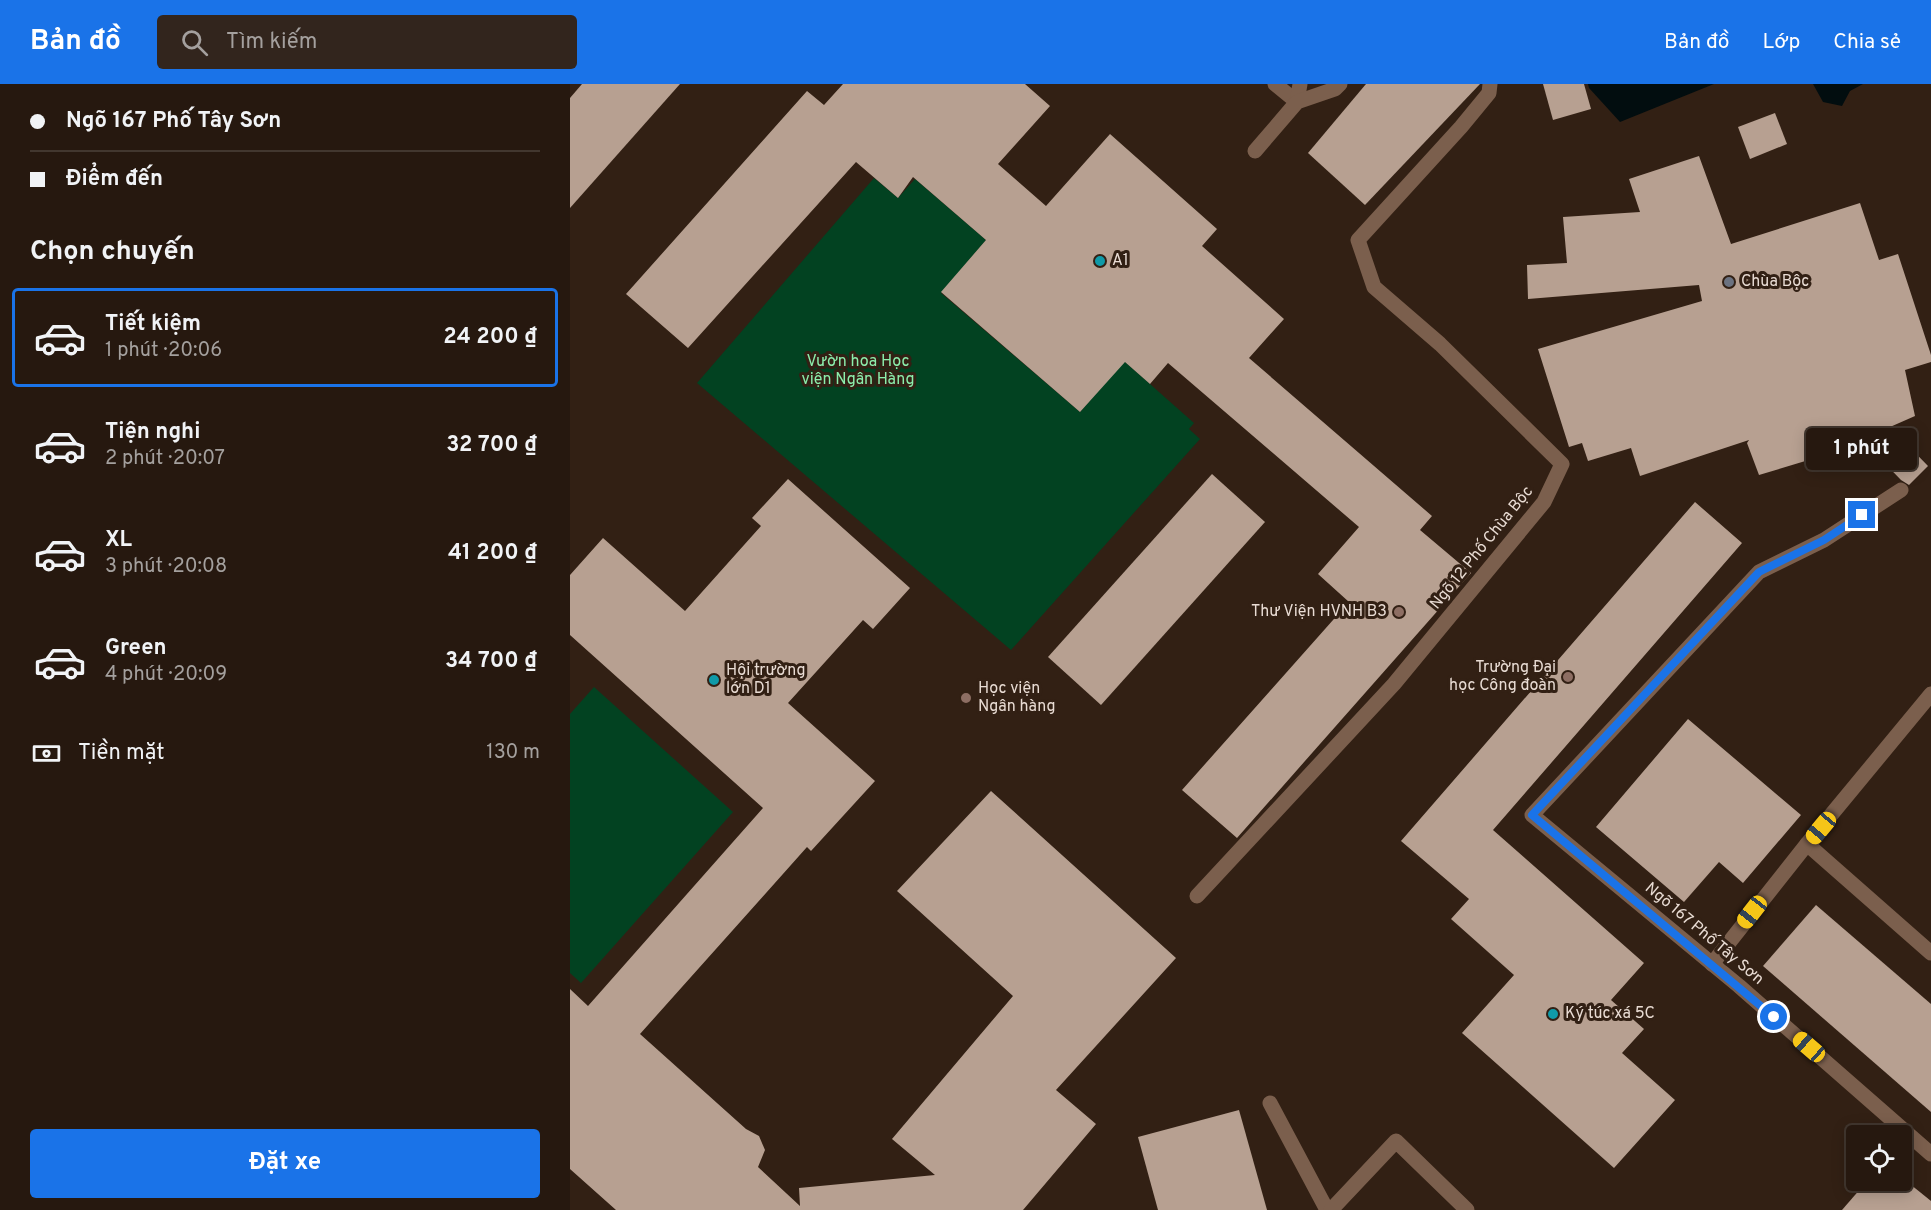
<!DOCTYPE html>
<html lang="vi">
<meta charset="utf-8">
<style>
:root{--surface:#26180f;--page:#32251d;--text:#f1f3f6;--muted:#a4a09e;--line:#42372f;--accent:#1a73e8}
body{margin:0;font-family:Overpass,sans-serif;background:var(--page);color:var(--text);height:100vh;display:flex;flex-direction:column;font-size:22px;white-space:nowrap}
*{box-sizing:border-box;margin:0}
p{font-size:20px;color:var(--muted)}
.icon{flex:none;width:33px;height:33px;fill:none;stroke:currentColor;stroke-width:2;stroke-linecap:round;stroke-linejoin:round}
.map{position:relative;flex:1;overflow:hidden}
.drawer{display:flex;flex-direction:column;background:var(--surface);width:570px}
.drawer>*{flex:none}
.hud{display:grid;align-content:center;height:132px;padding:0 30px;background:var(--surface)}
.buttons{position:absolute;left:1276px;top:1041px;display:grid;gap:12px}
.buttons a{display:grid;place-items:center;width:66px;height:66px;border-radius:6px;background:var(--surface);box-shadow:0 3px 15px #0003,0 0 0 2px var(--line);font-size:30px}
.end{position:absolute;width:27px;height:27px;margin:-14px;border:8px solid #1a73e8;background:#fff;box-shadow:0 0 0 3px #fff}
.from{border-radius:50%}
.bubble{position:absolute;height:42px;border-radius:6px;background:var(--surface);box-shadow:0 3px 15px #0003,0 0 0 2px var(--line);font-size:20px;font-weight:700;line-height:42px;text-align:center}
.car{position:absolute;width:18px;height:36px;margin:-18px -9px;border-radius:8px;box-shadow:0 0 4px 2px #0007;background:linear-gradient(#f5c518 24%,#345 0 40%,#f5c518 0 76%,#345 0 86%,#f5c518 0)}
.hud b{display:flex;align-items:center;gap:21px;height:57px;font-size:22px}
.hud b+b{border-top:2px solid var(--line)}
.hud i{width:15px;height:15px;background:var(--text)}
ul{padding:0;list-style:none}
li{display:flex;align-items:center;gap:18px;height:99px;margin:0 12px 9px;padding:0 18px;border:3px solid transparent;border-radius:6px}
li div{flex:1}
li b{display:block;font-size:22px}
li em{font-style:normal;font-weight:700}
li.current{border-color:var(--accent)}
li>.icon{width:54px;height:54px;stroke-width:1.5}
h2{padding:0 30px;font-size:27px;line-height:72px}
.pay{display:flex;align-items:center;gap:15px;height:66px;padding:0 30px;font-size:22px}
.pay p{margin-inline-start:auto}
.action{display:flex;gap:12px;margin-top:auto;padding:12px 30px}
.action a{flex:1;height:69px;border-radius:6px;background:var(--accent);color:#fff;font-size:24px;font-weight:700;line-height:69px;text-align:center}
header{display:flex;align-items:center;gap:36px;box-sizing:border-box;height:84px;padding:0 30px;background:var(--accent);color:#fff}
header strong{font-size:28px}
nav{display:flex;gap:33px;margin-inline-start:auto;font-size:21px}
.search{width:420px;height:54px;background:var(--page);display:flex;align-items:center;gap:15px;box-sizing:border-box;padding:0 21px;border-radius:6px;color:var(--muted);font-size:22px}
main{display:flex;flex:1;min-height:0}
.map>svg:first-child{display:block}
.green{fill:#024221}
.water{fill:#020d0f}
.building{fill:#b7a091}
.lines{fill:none;stroke-linecap:round;stroke-linejoin:round}
.minor{stroke:#7b5f4d;stroke-width:15}
.route{stroke:#1a73e8;stroke-width:8}
.culture-dot{fill:#0f9aa8;stroke:#322014;stroke-width:2}
.worship-dot{fill:#6b7280;stroke:#322014;stroke-width:2}
.education-dot{fill:#8d6e63;stroke:#322014;stroke-width:2}
.labels{text-anchor:middle;dominant-baseline:central;stroke-width:6;stroke-linejoin:round;paint-order:stroke}
.poi-label{font-size:16px;fill:#e9dcd4;stroke:#322014;text-anchor:start}
.park-label{font-size:16px;fill:#8ceeac;stroke:#322014}
.street-label{font-size:16px;fill:#e9dcd4;stroke:#322014}
</style>
<header>
<strong>Bản đồ</strong>
<div class="search"><svg class="icon" aria-label="search" viewBox="0 0 24 24"><circle cx="10" cy="10" r="6"/><path d="M15 15l6 6"/></svg>Tìm kiếm</div>
<nav><a>Bản đồ</a><a>Lớp</a><a>Chia sẻ</a></nav>
</header>
<main>
<section class="drawer">
<div class="hud">
<b><i class="from"></i>Ngõ 167 Phố Tây Sơn</b>
<b><i></i>Điểm đến</b>
</div>
<h2>Chọn chuyến</h2>
<ul>
<li class="current"><svg class="icon" aria-label="car" viewBox="0 0 24 24"><path d="M5 17H2v-5l4-1 3-4h7l3 4 3 1v5h-3M9 17h6M6 11h13"/><circle cx="7" cy="17" r="2"/><circle cx="17" cy="17" r="2"/></svg><div><b>Tiết kiệm</b><p>1 phút · 20:06</p></div><em>24 200 ₫</em></li>
<li><svg class="icon" aria-label="car" viewBox="0 0 24 24"><path d="M5 17H2v-5l4-1 3-4h7l3 4 3 1v5h-3M9 17h6M6 11h13"/><circle cx="7" cy="17" r="2"/><circle cx="17" cy="17" r="2"/></svg><div><b>Tiện nghi</b><p>2 phút · 20:07</p></div><em>32 700 ₫</em></li>
<li><svg class="icon" aria-label="car" viewBox="0 0 24 24"><path d="M5 17H2v-5l4-1 3-4h7l3 4 3 1v5h-3M9 17h6M6 11h13"/><circle cx="7" cy="17" r="2"/><circle cx="17" cy="17" r="2"/></svg><div><b>XL</b><p>3 phút · 20:08</p></div><em>41 200 ₫</em></li>
<li><svg class="icon" aria-label="car" viewBox="0 0 24 24"><path d="M5 17H2v-5l4-1 3-4h7l3 4 3 1v5h-3M9 17h6M6 11h13"/><circle cx="7" cy="17" r="2"/><circle cx="17" cy="17" r="2"/></svg><div><b>Green</b><p>4 phút · 20:09</p></div><em>34 700 ₫</em></li>
</ul>
<div class="pay"><svg class="icon" aria-label="cash" viewBox="0 0 24 24"><path d="M3 7h18v10H3z"/><circle cx="12" cy="12" r="2"/></svg>Tiền mặt<p>130 m</p></div>
<div class="action"><a>Đặt xe</a></div>
</section>
<div class="map">
<svg width="1361" height="1126" viewBox="0 0 1361 1126">
<rect width="100%" height="100%" fill="#322014"/>
<g class="green">
<polygon points="304,94 328,114 345,95 416,156 371,209 510,328 554,277 624,339 619,345 630,355 441,566 127,299"/>
<polygon points="24,603 163,728 11,899 0,889 0,630"/>
</g>
<g class="water">
<polygon points="1018,0 1144,0 1050,38 1019,4"/>
<polygon points="1243,0 1293,0 1280,7 1272,22 1253,18"/>
</g>
<g class="building">
<polygon points="12,0 110,0 0,124 0,14"/>
<polygon points="273,0 455,0 480,22 428,80 476,122 540,50 647,145 632,162 714,235 679,274 862,432 850,446 901,489 667,754 612,706 779,518 748,490 789,443 598,279 580,300 555,278 510,328 371,208 416,156 343,93 328,114 286,78 118,264 56,210 237,7 254,21"/>
<polygon points="796,0 910,0 795,121 738,69"/>
<polygon points="973,0 1014,0 1021,25 983,36"/>
<polygon points="1205,29 1217,60 1180,75 1168,43"/>
<polygon points="1129,72 1161,160 1290,119 1309,176 1328,170 1361,271 1361,278 1335,286 1345,332 1320,343 1358,382 1339,401 1331,396 1295,359 1189,391 1177,359 1179,356 1070,392 1061,364 1018,377 1012,359 999,363 968,265 1132,217 1129,201 958,215 957,181 997,179 993,133 1070,128 1059,95"/>
<polygon points="642,390 695,438 531,621 478,573"/>
<polygon points="218,395 340,504 303,545 293,536 218,619 305,697 241,767 237,763 70,950 176,1045 189,1052 195,1066 188,1083 230,1122 229,1104 365,1091 322,1055 443,912 327,807 421,707 606,874 486,1006 526,1040 453,1126 46,1126 0,1085 0,905 18,922 193,724 0,551 0,491 33,454 115,527 191,442 182,434"/>
<polygon points="1125,418 1172,459 923,746 1074,879 1041,916 1074,945 1052,969 1105,1016 1044,1084 892,949 944,891 881,835 899,815 831,757"/>
<polygon points="1118,635 1231,731 1173,799 1149,778 1114,818 1026,743"/>
<polygon points="1246,821 1361,920 1361,1028 1193,882"/>
<polygon points="669,1026 697,1126 588,1126 568,1053"/>
<polygon points="1298,1096 1335,1096 1361,1117 1361,1126 1272,1126"/>
</g>
<g class="lines">
<g class="minor">
<polyline points="705,0 727,18"/>
<polyline points="727,18 730,0"/>
<polyline points="685,67 727,18 765,5 770,0"/>
<polyline points="1331,406 1254,456 1189,488 962,731 1169,902 1361,1070"/>
<polyline points="1237,760 1361,869"/>
<polyline points="627,812 824,600 974,418 992,380 870,260 804,203 788,156 891,43 919,9 920,0"/>
<polyline points="1142,880 1237,760 1361,610"/>
<polyline points="700,1019 757,1126"/>
<polyline points="761,1126 826,1057 897,1126"/>
</g>
</g>
<g class="lines">
<polyline class="route" points="1204,933 962,731 1189,488 1254,456 1292,431"/>
</g>
<g class="culture-dot">
<circle cx="530" cy="177" r="6"/>
<circle cx="144" cy="596" r="6"/>
<circle cx="983" cy="930" r="6"/>
</g>
<circle class="worship-dot" cx="1159" cy="198" r="6"/>
<g class="education-dot">
<circle cx="829" cy="528" r="6"/>
<circle cx="998" cy="593" r="6"/>
<circle cx="396" cy="614" r="6"/>
</g>
<g class="labels">
<g class="poi-label">
<text x="542" y="177">A1</text>
<text x="1171" y="198">Chùa Bộc</text>
<text x="817" y="528" text-anchor="end">Thư Viện HVNH B3</text>
<text x="986" y="584" text-anchor="end">Trường Đại<tspan x="986" dy="18">học Công đoàn</tspan></text>
<text x="156" y="587">Hội trường<tspan x="156" dy="18">lớn D1</tspan></text>
<text x="408" y="605">Học viện<tspan x="408" dy="18">Ngân hàng</tspan></text>
<text x="995" y="930">Ký túc xá 5C</text>
</g>
<g class="park-label">
<text x="288" y="278">Vườn hoa Học<tspan x="288" dy="18">viện Ngân Hàng</tspan></text>
</g>
<g class="street-label">
<text transform="translate(912 464) rotate(-51)">Ngõ 12 Phố Chùa Bộc</text>
<text transform="translate(1134 850) rotate(40)">Ngõ 167 Phố Tây Sơn</text>
</g>
</g>
</svg>
<div class="buttons">
<a><svg class="icon" aria-label="locate" viewBox="0 0 24 24"><circle cx="12" cy="12" r="6"/><path d="M12 2v4M12 18v4M2 12h4M18 12h4"/></svg></a>
</div>
<i class="end from" style="left:1204px;top:933px"></i>
<i class="end" style="left:1292px;top:431px"></i>
<div class="bubble" style="left:1236px;top:344px;width:111px">1 phút</div>
<i class="car" style="left:1251px;top:744px;rotate:220deg"></i>
<i class="car" style="left:1182px;top:828px;rotate:218deg"></i>
<i class="car" style="left:1239px;top:963px;rotate:311deg"></i>
</div>
</main>
